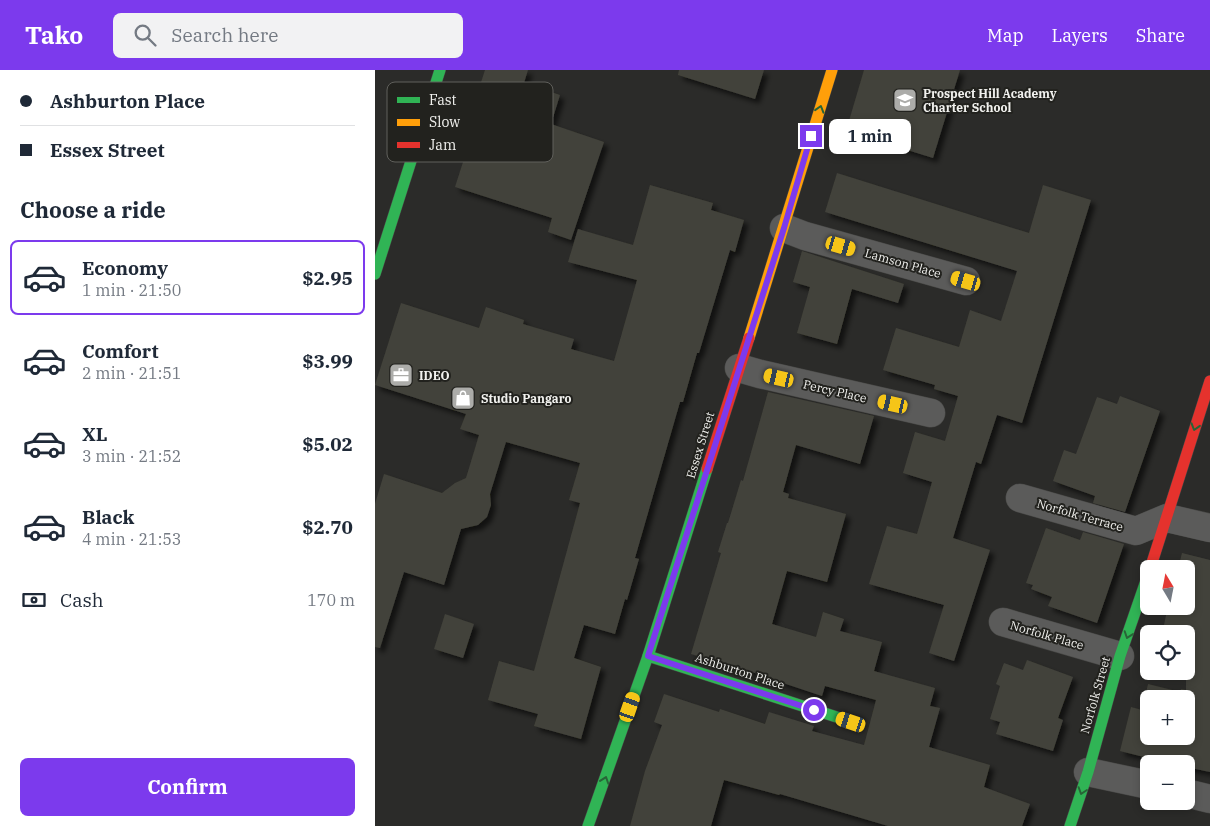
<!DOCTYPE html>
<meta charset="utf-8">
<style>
:root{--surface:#fff;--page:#f2f2f3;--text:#1f2937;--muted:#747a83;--line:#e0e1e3;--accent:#7c3aed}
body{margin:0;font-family:"IBM Plex Serif",serif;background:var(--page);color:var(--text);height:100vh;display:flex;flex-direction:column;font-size:19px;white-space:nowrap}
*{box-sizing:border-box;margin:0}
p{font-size:16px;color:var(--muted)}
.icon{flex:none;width:28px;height:28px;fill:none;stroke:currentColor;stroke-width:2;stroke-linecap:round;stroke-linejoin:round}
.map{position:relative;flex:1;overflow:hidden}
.drawer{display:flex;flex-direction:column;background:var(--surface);width:375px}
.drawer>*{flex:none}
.hud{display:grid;align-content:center;height:110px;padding:0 20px;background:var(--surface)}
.needle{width:32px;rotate:350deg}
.buttons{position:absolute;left:765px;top:490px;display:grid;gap:10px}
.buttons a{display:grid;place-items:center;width:55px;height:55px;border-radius:8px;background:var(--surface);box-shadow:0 2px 8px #0003;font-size:25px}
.end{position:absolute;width:22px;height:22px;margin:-11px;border:6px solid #7c3aed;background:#fff;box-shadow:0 0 0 2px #fff}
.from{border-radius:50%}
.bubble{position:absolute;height:35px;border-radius:8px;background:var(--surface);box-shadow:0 2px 8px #0003;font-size:16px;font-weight:800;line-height:35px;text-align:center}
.car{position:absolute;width:15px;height:30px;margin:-15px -8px;border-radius:6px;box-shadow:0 0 4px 1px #0007;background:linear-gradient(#f5c518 24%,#345 0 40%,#f5c518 0 76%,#345 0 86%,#f5c518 0)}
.hud b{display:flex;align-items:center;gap:18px;height:48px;font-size:19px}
.hud b+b{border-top:1px solid var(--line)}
.hud i{width:12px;height:12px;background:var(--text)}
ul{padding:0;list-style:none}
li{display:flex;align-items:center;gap:15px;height:75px;margin:0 10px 8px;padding:0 10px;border:2px solid transparent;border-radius:8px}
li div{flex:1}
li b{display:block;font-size:19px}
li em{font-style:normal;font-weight:800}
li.active{border-color:var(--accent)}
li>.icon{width:45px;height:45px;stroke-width:1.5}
h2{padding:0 20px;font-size:22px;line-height:60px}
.pay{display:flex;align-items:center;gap:12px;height:55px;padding:0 20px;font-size:19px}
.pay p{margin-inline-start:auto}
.cta{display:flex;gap:10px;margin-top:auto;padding:10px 20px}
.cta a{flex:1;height:58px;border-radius:8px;background:var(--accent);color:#fff;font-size:20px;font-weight:800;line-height:58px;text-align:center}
header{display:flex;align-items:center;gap:30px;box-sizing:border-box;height:70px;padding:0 25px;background:var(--accent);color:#fff}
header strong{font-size:24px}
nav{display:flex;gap:28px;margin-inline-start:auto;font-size:18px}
.search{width:350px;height:45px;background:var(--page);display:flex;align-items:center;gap:12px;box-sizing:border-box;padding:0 18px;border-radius:8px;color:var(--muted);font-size:19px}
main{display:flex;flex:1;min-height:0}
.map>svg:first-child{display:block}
.building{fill:#42423a;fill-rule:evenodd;filter:url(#shadow)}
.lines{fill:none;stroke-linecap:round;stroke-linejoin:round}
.street-casing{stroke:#484846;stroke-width:29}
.fast-casing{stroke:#484846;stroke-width:12}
.slow-casing{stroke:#484846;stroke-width:12}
.jam-casing{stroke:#484846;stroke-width:12}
.street{stroke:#5b5b5a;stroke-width:28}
.fast{stroke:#30b455;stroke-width:11}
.slow{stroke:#ff9f0a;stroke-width:11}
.jam{stroke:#e5322d;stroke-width:11}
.oneway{stroke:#286437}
.route{stroke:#7c3aed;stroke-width:6}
.labels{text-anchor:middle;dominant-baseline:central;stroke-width:4;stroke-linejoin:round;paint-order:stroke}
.poi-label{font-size:12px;font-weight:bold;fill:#f1f1ee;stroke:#22221e;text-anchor:start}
.street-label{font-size:12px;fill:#f1f1ee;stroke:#22221e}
.key{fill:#22221e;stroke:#60605c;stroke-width:1}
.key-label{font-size:14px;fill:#f1f1ee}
</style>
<header>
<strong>Tako</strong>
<div class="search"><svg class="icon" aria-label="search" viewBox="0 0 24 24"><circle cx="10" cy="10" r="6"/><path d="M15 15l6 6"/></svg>Search here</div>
<nav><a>Map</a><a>Layers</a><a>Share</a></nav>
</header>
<main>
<section class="drawer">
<div class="hud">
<b><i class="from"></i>Ashburton Place</b>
<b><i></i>Essex Street</b>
</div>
<h2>Choose a ride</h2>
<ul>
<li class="active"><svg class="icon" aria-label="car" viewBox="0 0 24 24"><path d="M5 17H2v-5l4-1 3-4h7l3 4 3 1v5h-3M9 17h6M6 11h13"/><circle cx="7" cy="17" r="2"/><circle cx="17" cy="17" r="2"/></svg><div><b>Economy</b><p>1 min · 21:50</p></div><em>$2.95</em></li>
<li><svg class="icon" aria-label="car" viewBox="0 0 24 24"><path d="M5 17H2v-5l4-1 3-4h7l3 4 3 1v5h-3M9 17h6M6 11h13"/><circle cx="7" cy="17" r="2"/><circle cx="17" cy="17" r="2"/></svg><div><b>Comfort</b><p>2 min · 21:51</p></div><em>$3.99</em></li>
<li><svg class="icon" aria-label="car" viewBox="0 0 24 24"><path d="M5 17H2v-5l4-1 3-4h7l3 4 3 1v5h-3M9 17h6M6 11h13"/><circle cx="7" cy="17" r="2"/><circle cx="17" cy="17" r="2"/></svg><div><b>XL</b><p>3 min · 21:52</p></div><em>$5.02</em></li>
<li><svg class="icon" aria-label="car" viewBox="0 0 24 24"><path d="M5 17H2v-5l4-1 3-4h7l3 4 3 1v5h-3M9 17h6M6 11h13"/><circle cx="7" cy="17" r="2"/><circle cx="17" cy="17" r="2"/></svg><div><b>Black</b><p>4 min · 21:53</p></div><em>$2.70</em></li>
</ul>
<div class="pay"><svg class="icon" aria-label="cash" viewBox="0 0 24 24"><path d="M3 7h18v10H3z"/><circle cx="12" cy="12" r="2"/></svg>Cash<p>170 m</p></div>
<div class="cta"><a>Confirm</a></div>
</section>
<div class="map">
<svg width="835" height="756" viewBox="0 0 835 756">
<defs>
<filter id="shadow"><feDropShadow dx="4.5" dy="4.5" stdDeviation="2.5" flood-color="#0009"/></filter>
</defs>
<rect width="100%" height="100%" fill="#2b2b29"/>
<g class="building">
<polygon points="110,0 153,0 149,13 185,25 176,54 229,72 196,170 173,162 177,148 80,117 104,42 97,40"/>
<polygon points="304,0 389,0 380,29 303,5"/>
<polygon points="489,0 585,0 558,88 471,61"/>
<polygon points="462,103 654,163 668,115 716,130 647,353 622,345 606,394 601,392 578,468 615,480 579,591 554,583 569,535 494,514 512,456 542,464 557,412 528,403 540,362 570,371 583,326 559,319 560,315 508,300 521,258 584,277 595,240 626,251 642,201 450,142"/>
<polygon points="275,115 338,133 336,140 369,150 360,182 355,180 324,283 322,283 308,332 305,332 260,488 264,489 252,530 250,529 240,564 209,555 199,588 226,597 206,669 159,656 163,644 113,630 124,591 159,601 205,433 194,430 205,393 131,372 115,424 116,435 112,447 103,455 86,459 69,515 29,502 5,578 0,577 0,434 9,404 67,423 80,413 91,408 104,365 85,359 91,344 0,315 26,233 104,258 111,237 149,250 148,254 199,269 196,279 239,291 262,210 193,192 203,159 258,175"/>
<polygon points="427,181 529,214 523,233 477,219 462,274 422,263 435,217 418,212"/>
<polygon points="393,322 499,346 485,394 421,375 408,422 414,424 413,428 471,444 452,512 412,501 397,554 441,567 448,542 469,549 465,561 507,572 499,601 560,618 555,636 565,638 554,677 615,695 609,717 655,734 647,756 513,756 405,724 404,725 349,710 336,756 255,756 270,701 287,655 279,652 289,624 344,642 345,639 390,654 394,642 439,656 437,661 489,675 501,630 450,616 447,626 402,611 403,610 316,584 346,483 343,482 352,453 353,453 366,410 368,411"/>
<polygon points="745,326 785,341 750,442 718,433 720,426 678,411 689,380 701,384 722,327 742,334"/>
<polygon points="671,458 705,470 708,462 749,474 722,553 673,536 677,527 656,519 658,515 651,513"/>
<path d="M807,483l28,7v212l-24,-5v-3h-14l-52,-13 11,-44 11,3 6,-26 32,8 1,-3 5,1v-56h-24l6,-28h18v-37h-8zM774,629h37v37h-37z"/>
<polygon points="70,544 99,554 88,588 59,579"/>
<polygon points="652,590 698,607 683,648 688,650 678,681 621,664 625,652 615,649 625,616 621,614 629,593 648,600"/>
</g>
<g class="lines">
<g class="street-casing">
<g id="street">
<polyline points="409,158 430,166 591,211"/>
<polyline points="364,298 385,304 556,343"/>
<polyline points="645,428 761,461 792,448 835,458"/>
<polyline points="628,552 745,586"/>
<polyline points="713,702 774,715"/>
<polyline points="811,723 835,729"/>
</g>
</g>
<g class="fast-casing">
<g id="fast">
<polyline points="0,204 65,0"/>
<polyline points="273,586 477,652"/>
<polyline points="213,756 273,586 332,399"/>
<polyline points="695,756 713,702 745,586 774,502"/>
</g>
</g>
<g class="slow-casing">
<polyline id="slow" points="374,268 457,0"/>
</g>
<g class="jam-casing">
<g id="jam">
<polyline points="332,399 374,268"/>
<polyline points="775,499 835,311"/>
</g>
</g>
<use href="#street" class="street"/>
<use href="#fast" class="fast"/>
<use href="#slow" class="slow"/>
<use href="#jam" class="jam"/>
</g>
<defs><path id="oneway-chevron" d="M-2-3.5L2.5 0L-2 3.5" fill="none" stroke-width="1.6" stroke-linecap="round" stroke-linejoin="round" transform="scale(1.25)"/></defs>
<g class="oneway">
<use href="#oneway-chevron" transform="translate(445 39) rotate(-73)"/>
<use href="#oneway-chevron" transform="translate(820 357) rotate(107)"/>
<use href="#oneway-chevron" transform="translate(753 565) rotate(109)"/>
<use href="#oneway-chevron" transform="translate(230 710) rotate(-71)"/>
<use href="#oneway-chevron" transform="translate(707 721) rotate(108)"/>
</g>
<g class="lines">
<polyline class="route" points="436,66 409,158 273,586 439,640"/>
</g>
<defs>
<g id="school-square" transform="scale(1.25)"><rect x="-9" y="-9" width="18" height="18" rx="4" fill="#acaca9" stroke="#22221e"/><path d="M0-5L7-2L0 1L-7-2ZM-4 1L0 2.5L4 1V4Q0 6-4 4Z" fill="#fff"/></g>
<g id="office-square" transform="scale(1.25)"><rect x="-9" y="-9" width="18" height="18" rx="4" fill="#acaca9" stroke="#22221e"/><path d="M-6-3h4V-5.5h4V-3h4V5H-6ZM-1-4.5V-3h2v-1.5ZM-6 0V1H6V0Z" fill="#fff"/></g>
<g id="shop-square" transform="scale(1.25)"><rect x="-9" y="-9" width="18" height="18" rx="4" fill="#acaca9" stroke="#22221e"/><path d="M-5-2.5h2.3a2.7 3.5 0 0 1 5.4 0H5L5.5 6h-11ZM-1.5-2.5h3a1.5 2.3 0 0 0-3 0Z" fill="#fff"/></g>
</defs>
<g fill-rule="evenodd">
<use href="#school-square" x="530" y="30"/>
<use href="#office-square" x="26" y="305"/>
<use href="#shop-square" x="88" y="328"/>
</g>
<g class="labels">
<g class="poi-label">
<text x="548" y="23">Prospect Hill Academy<tspan x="548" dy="14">Charter School</tspan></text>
<text x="44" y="305">IDEO</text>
<text x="106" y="328">Studio Pangaro</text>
</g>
<g class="street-label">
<text transform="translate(528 193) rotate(16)">Lamson Place</text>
<text transform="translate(460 321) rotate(13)">Percy Place</text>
<text transform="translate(325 375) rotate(-73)">Essex Street</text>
<text transform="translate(705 445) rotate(16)">Norfolk Terrace</text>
<text transform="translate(672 565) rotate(16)">Norfolk Place</text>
<text transform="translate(365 601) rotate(18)">Ashburton Place</text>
<text transform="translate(720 625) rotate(-74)">Norfolk Street</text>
</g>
</g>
<rect x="12" y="12" width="166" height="80" rx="8" class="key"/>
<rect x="22" y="27" width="23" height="6" fill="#30b455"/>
<rect x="22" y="49" width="23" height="7" fill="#ff9f0a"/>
<rect x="22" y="72" width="23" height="6" fill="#e5322d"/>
<g class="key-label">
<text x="54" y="35">Fast</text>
<text x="54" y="57">Slow</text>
<text x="54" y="80">Jam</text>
</g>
</svg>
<div class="buttons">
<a><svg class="needle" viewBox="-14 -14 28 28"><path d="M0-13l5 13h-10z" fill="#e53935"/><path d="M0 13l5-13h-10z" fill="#747a83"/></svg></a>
<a><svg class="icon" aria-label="locate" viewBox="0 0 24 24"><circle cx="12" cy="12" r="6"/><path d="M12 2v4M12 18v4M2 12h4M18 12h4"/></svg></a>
<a>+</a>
<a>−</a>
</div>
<i class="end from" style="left:439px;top:640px"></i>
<i class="end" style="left:436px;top:66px"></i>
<div class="bubble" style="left:454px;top:49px;width:82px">1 min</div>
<i class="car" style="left:466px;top:176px;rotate:106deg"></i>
<i class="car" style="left:591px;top:211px;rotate:286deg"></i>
<i class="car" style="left:404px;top:308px;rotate:283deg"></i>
<i class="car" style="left:518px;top:334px;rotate:283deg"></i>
<i class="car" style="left:255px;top:637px;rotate:19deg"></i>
<i class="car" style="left:476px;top:652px;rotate:288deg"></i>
</div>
</main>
